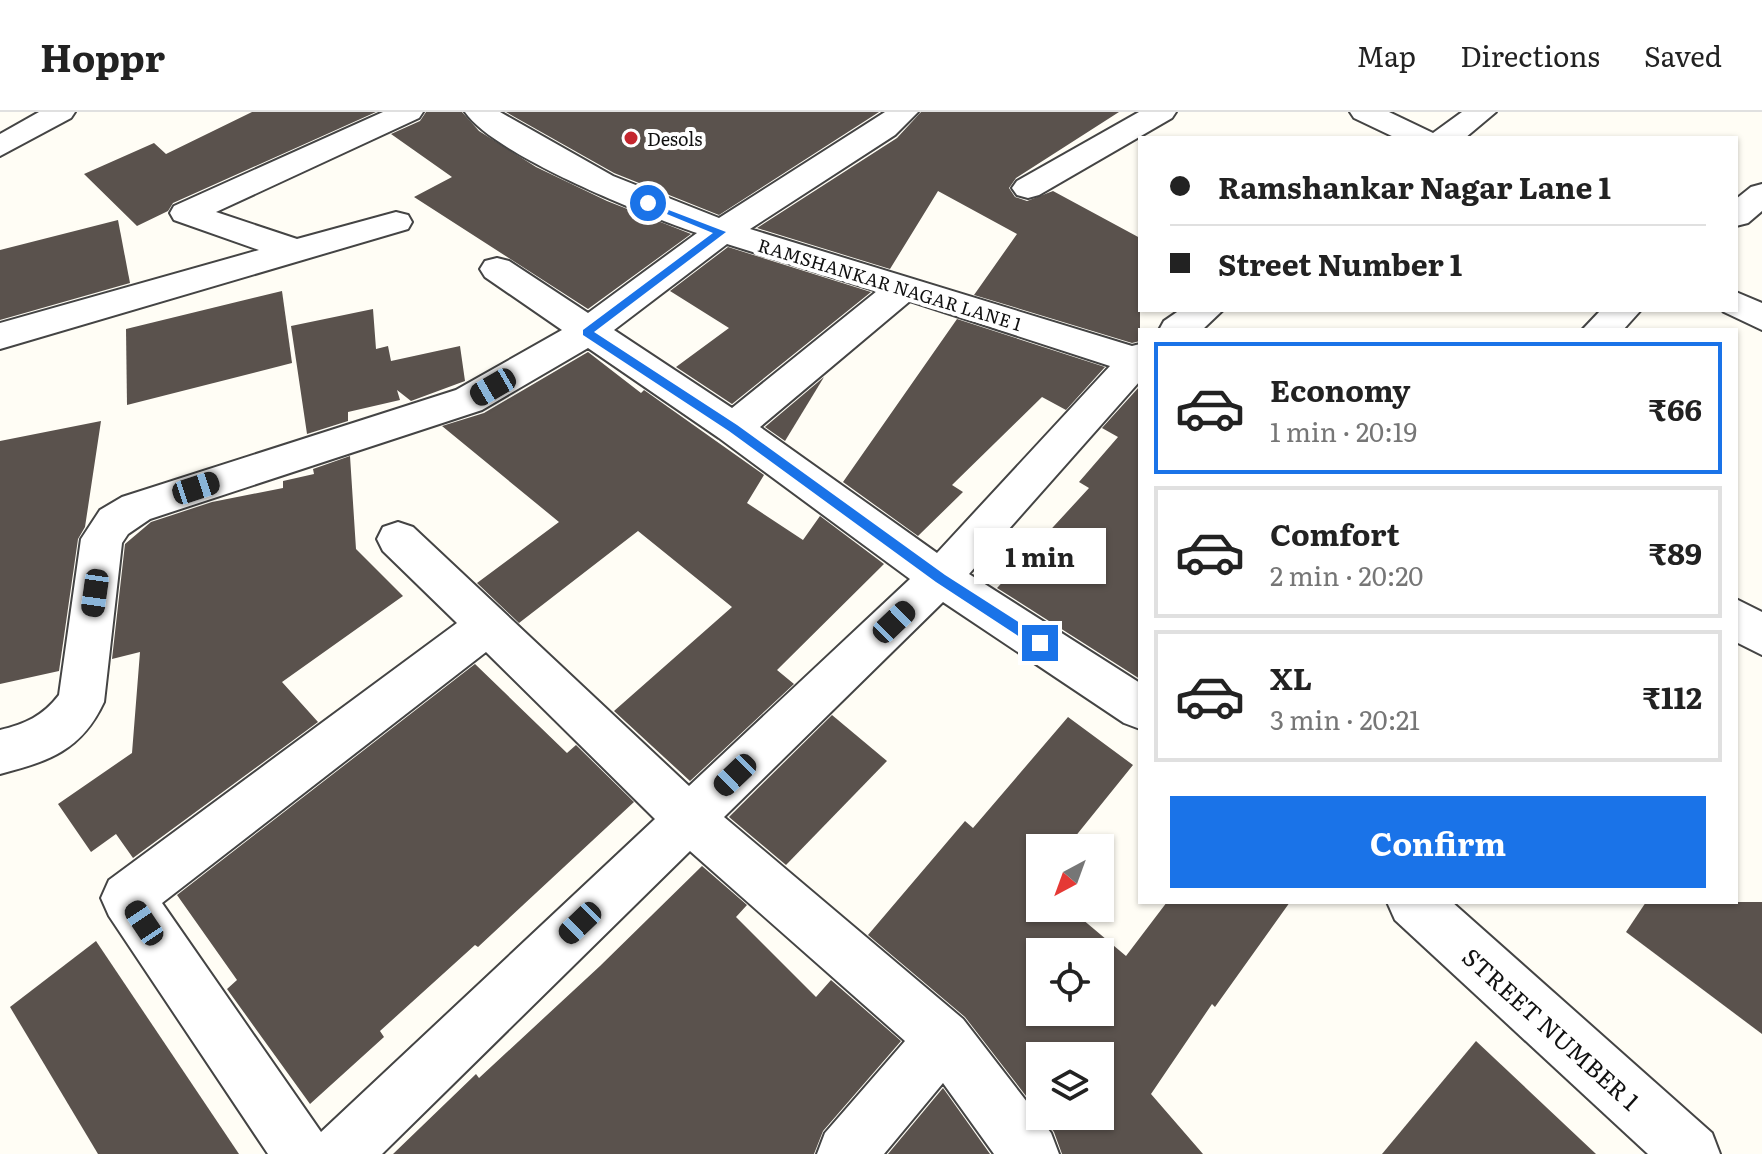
<!DOCTYPE html>
<meta charset="utf-8">
<style>
:root{--surface:#fff;--page:#f2f2f2;--text:#222;--muted:#767676;--line:#e0e0e0;--accent:#1a73e8}
body{margin:0;font-family:Literata,serif;background:var(--page);color:var(--text);height:100vh;display:flex;flex-direction:column;font-size:30px;white-space:nowrap}
*{box-sizing:border-box;margin:0}
p{font-size:26px;color:var(--muted)}
.icon{flex:none;width:44px;height:44px;fill:none;stroke:currentColor;stroke-width:2;stroke-linecap:round;stroke-linejoin:round}
.map{position:relative;flex:1;overflow:hidden}
.side{position:absolute;left:1138px;top:216px;width:600px;height:576px;display:flex;flex-direction:column;background:var(--surface);border-radius:0px;box-shadow:0 2px 6px #0004}
.side>*{flex:none}
.top-card{position:absolute;left:1138px;top:24px;width:600px;height:176px;border-radius:0px;box-shadow:0 2px 6px #0004;display:grid;align-content:center;height:176px;padding:0 32px;background:var(--surface)}
.needle{width:52px;rotate:221deg}
.tools{position:absolute;left:1026px;top:722px;display:grid;gap:16px}
.tools a{display:grid;place-items:center;width:88px;height:88px;border-radius:0px;background:var(--surface);box-shadow:0 2px 6px #0004;font-size:40px}
.end{position:absolute;width:36px;height:36px;margin:-18px;border:10px solid #1a73e8;background:#fff;box-shadow:0 0 0 4px #fff}
.from{border-radius:50%}
.bubble{position:absolute;height:56px;border-radius:0px;background:var(--surface);box-shadow:0 2px 6px #0004;font-size:26px;font-weight:700;line-height:56px;text-align:center}
.car{position:absolute;width:24px;height:48px;margin:-24px -12px;border-radius:10px;box-shadow:0 0 6px 2px #0007;background:linear-gradient(#222 24%,#8ab4d8 0 40%,#222 0 76%,#8ab4d8 0 86%,#222 0)}
.top-card b{display:flex;align-items:center;gap:28px;height:76px;font-size:30px}
.top-card b+b{border-top:2px solid var(--line)}
.top-card i{width:20px;height:20px;background:var(--text)}
ul{padding:14px 0 0;list-style:none}
li{display:flex;align-items:center;gap:24px;height:132px;margin:0 16px 12px;padding:0 16px;border:4px solid var(--line);border-radius:0px}
li div{flex:1}
li b{display:block;font-size:30px}
li em{font-style:normal;font-weight:700}
li.current{border-color:var(--accent)}
li>.icon{width:72px;height:72px;stroke-width:1.5}
.cta{display:flex;gap:16px;margin-top:auto;padding:16px 32px}
.cta a{flex:1;height:92px;border-radius:0px;background:var(--accent);color:#fff;font-size:32px;font-weight:700;line-height:92px;text-align:center}
header{display:flex;align-items:center;gap:48px;box-sizing:border-box;height:112px;padding:0 40px;background:var(--surface);border-bottom:2px solid var(--line)}
header strong{font-size:38px}
nav{display:flex;gap:44px;margin-inline-start:auto;font-size:28px}
.map>svg:first-child{display:block}
.building{fill:#5a524d;fill-rule:evenodd}
.lines{fill:none;stroke-linecap:round;stroke-linejoin:round}
.minor-casing{stroke:#444;stroke-width:4}
.minor{fill:#fff;fill-rule:evenodd}
.route{fill:#1a73e8}
.poi-dot{fill:#c4262e;stroke:#fff;stroke-width:3}
.labels{text-anchor:middle;dominant-baseline:central;stroke-width:8;stroke-linejoin:round;paint-order:stroke}
.far-poi-label{font-size:18px;fill:#111;stroke:#fff;text-anchor:start}
.far-street-label{font-size:18px;fill:#111;stroke:#fff}
.near-street-label{font-size:24px;fill:#111;stroke:#fff}
</style>
<header>
<strong>Hoppr</strong>
<nav><a>Map</a><a>Directions</a><a>Saved</a></nav>
</header>
<div class="map">
<svg width="1762" height="1042" viewBox="0 0 1762 1042">
<rect width="100%" height="100%" fill="#fffdf5"/>
<g class="building">
<polygon points="252,0 376,0 173,91 168,99 137,114 84,62 154,31 166,42"/>
<polygon points="426,0 462,0 479,19 536,55 607,89 691,122 588,197 414,85 452,65 391,22 420,9"/>
<polygon points="506,0 879,0 719,103 614,61"/>
<polygon points="921,0 1119,0 1016,66 1009,76 1015,85 1027,89 1053,79 1140,126 1140,229 1132,231 974,183 1017,122 938,79 890,157 757,116 897,26"/>
<polygon points="118,108 130,171 0,208 0,138"/>
<polygon points="728,135 871,180 732,292 676,255 729,216 670,179"/>
<polygon points="282,179 292,251 127,293 126,217"/>
<polygon points="373,197 376,237 388,234 391,249 460,234 465,269 411,289 397,278 400,288 348,300 348,309 307,322 291,214"/>
<polygon points="957,207 1105,255 1066,298 1042,285 952,373 963,380 918,424 843,370"/>
<polygon points="588,240 641,281 644,278 764,363 747,391 803,428 820,404 884,452 777,558 794,572 690,669 614,599 732,495 638,419 519,511 477,471 559,410 442,314 484,301"/>
<polygon points="824,265 785,329 765,315"/>
<polygon points="1140,274 1140,567 997,476 1089,376 1079,370 1118,325 1102,316"/>
<polygon points="101,309 85,415 78,427 59,559 0,572 0,329"/>
<polygon points="350,344 356,437 403,484 282,570 318,610 133,746 116,722 91,740 58,692 132,641 140,540 112,547 125,432 151,410 212,390 283,376 283,369 314,362 313,357"/>
<polygon points="475,552 567,641 576,633 634,690 478,835 475,833 380,919 384,925 310,992 227,877 237,868 177,783"/>
<polygon points="832,603 887,649 786,753 729,705"/>
<path d="M1068,605l65,48 -67,83h-26v60h29l57,48 41,-54h123l-75,105 -3,-3 -61,90 52,60h-141l-8,-22 -12,-16h58v-60h-60v58l-75,-97 -97,-82 97,-114 8,7zM1040,840h60v60h-60z"/>
<polygon points="702,754 747,793 736,805 816,885 831,868 901,929 823,1019 814,1042 393,1042 476,962 479,966 600,854"/>
<polygon points="1646,790 1762,790 1762,922 1626,820"/>
<polygon points="96,829 239,1042 98,1042 10,895"/>
<polygon points="1476,929 1596,1042 1382,1042"/>
<polygon points="943,976 990,1042 888,1042"/>
</g>
<g class="lines">
<g class="minor-casing">
<g id="minor">
<polygon points="39,0 75,0 71,6 0,44 0,22"/>
<polygon points="383,0 423,0 419,6 216,100 297,127 396,100 408,103 412,110 408,117 0,237 0,211 259,138 174,108 170,101 174,94"/>
<path d="M465,0h35l113,64 106,42 166,-106h33l-23,23 -145,94 382,117 8,-2v37l-171,193 171,109v46l-16,-6 -181,-121 -219,215 239,202 88,114 8,21h-65l-51,-71 -59,71h-67l8,-21 80,-92 -215,-190 -308,303h-114l-159,-238 -8,-18 8,-18 348,-257 -74,-72 -6,-12 6,-12 15,-5 15,5 276,259 221,-207 -191,-141 -131,-90 -106,62 -332,109 -22,15 -6,9 -18,159c-23,49 -55,59 -104,72v-44c25,-6 43,-14 59,-35l22,-156 19,-29 22,-13 334,-107 106,-60 -77,-53 -5,-8 5,-8 12,-3 12,3 79,52 109,-80c-52,-18 -203,-78 -232,-121zM727,132l150,47 -145,117 -118,-78zM910,189l200,65 -173,187 -177,-126zM486,540l169,167 -334,313 -159,-229z"/>
<polygon points="1139,0 1176,0 1172,6 1039,83 1028,86 1017,83 1012,76 1017,69"/>
<polygon points="1350,0 1389,0 1433,21 1462,0 1496,0 1465,26 1396,26 1354,6"/>
<polygon points="1762,72 1762,99 1748,111 1736,114 1736,87 1751,75"/>
<polygon points="1736,180 1762,191 1762,218 1724,200 1722,198 1736,198"/>
<polygon points="1180,198 1223,198 1202,218 1159,218 1164,209"/>
<polygon points="1601,198 1641,198 1623,218 1582,218"/>
<polygon points="1736,487 1762,500 1762,543 1736,530"/>
<polygon points="1387,790 1452,790 1712,1021 1720,1042 1648,1042 1395,808"/>
</g>
</g>
<use href="#minor" class="minor"/>
</g>
<polygon class="route" points="645,89 726,120 594,220 737,313 945,463 1045,527 1045,535 1035,535 936,470 729,319 583,223 583,218 713,121 645,93"/>
<circle class="poi-dot" cx="631" cy="26" r="8"/>
<g class="labels">
<g class="far-poi-label">
<text x="647" y="26">Desols</text>
</g>
<g class="far-street-label">
<text transform="translate(890 172) rotate(17)">RAMSHANKAR NAGAR LANE 1</text>
</g>
<g class="near-street-label">
<text transform="translate(1552 916) rotate(42)">STREET NUMBER 1</text>
</g>
</g>
</svg>
<div class="tools">
<a><svg class="needle" viewBox="-14 -14 28 28"><path d="M0-13l5 13h-10z" fill="#e53935"/><path d="M0 13l5-13h-10z" fill="#767676"/></svg></a>
<a><svg class="icon" aria-label="locate" viewBox="0 0 24 24"><circle cx="12" cy="12" r="6"/><path d="M12 2v4M12 18v4M2 12h4M18 12h4"/></svg></a>
<a><svg class="icon" aria-label="layers" viewBox="0 0 24 24"><path d="M12 4l9 5-9 5-9-5zM3 14l9 5 9-5"/></svg></a>
</div>
<i class="end from" style="left:648px;top:91px"></i>
<i class="end" style="left:1040px;top:531px"></i>
<div class="bubble" style="left:974px;top:416px;width:132px">1 min</div>
<i class="car" style="left:493px;top:275px;rotate:240deg"></i>
<i class="car" style="left:196px;top:376px;rotate:72deg"></i>
<i class="car" style="left:95px;top:481px;rotate:188deg"></i>
<i class="car" style="left:894px;top:510px;rotate:46deg"></i>
<i class="car" style="left:735px;top:663px;rotate:226deg"></i>
<i class="car" style="left:144px;top:811px;rotate:326deg"></i>
<i class="car" style="left:580px;top:811px;rotate:226deg"></i>
<div class="top-card">
<b><i class="from"></i>Ramshankar Nagar Lane 1</b>
<b><i></i>Street Number 1</b>
</div>
<section class="side">
<ul>
<li class="current"><svg class="icon" aria-label="car" viewBox="0 0 24 24"><path d="M5 17H2v-5l4-1 3-4h7l3 4 3 1v5h-3M9 17h6M6 11h13"/><circle cx="7" cy="17" r="2"/><circle cx="17" cy="17" r="2"/></svg><div><b>Economy</b><p>1 min · 20:19</p></div><em>₹66</em></li>
<li><svg class="icon" aria-label="car" viewBox="0 0 24 24"><path d="M5 17H2v-5l4-1 3-4h7l3 4 3 1v5h-3M9 17h6M6 11h13"/><circle cx="7" cy="17" r="2"/><circle cx="17" cy="17" r="2"/></svg><div><b>Comfort</b><p>2 min · 20:20</p></div><em>₹89</em></li>
<li><svg class="icon" aria-label="car" viewBox="0 0 24 24"><path d="M5 17H2v-5l4-1 3-4h7l3 4 3 1v5h-3M9 17h6M6 11h13"/><circle cx="7" cy="17" r="2"/><circle cx="17" cy="17" r="2"/></svg><div><b>XL</b><p>3 min · 20:21</p></div><em>₹112</em></li>
</ul>
<div class="cta"><a>Confirm</a></div>
</section>
</div>
